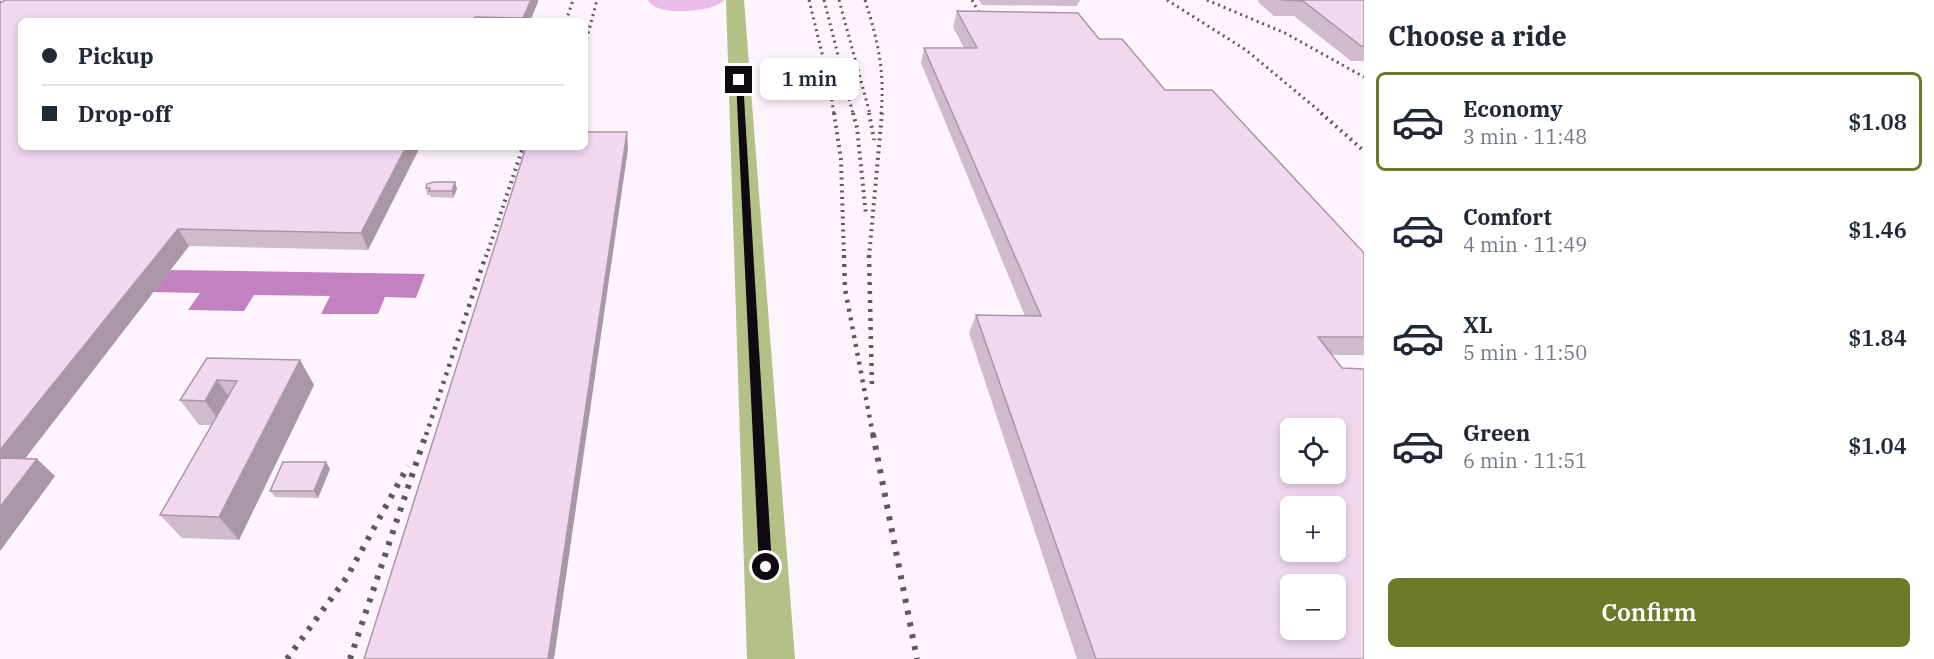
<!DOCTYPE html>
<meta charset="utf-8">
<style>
:root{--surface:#fff;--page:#f2f2f3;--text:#1f2937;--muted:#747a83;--line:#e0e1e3;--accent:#6d7b28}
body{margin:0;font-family:"IBM Plex Serif",serif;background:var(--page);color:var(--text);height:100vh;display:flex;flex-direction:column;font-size:22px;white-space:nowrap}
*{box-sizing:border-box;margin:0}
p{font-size:20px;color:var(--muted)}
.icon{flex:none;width:33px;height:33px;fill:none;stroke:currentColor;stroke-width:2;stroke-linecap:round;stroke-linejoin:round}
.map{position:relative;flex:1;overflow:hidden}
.sheet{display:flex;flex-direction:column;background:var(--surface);width:570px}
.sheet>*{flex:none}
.hud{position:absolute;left:18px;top:18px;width:570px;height:132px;border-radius:9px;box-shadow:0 3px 9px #0003;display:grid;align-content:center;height:132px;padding:0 24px;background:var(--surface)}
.fabs{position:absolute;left:1280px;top:418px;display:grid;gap:12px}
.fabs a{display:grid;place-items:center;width:66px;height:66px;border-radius:9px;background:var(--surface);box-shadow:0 3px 9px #0003;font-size:30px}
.end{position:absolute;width:27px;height:27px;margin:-14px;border:8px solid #110911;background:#fff;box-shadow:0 0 0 3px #fff}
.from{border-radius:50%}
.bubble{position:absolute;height:42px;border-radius:9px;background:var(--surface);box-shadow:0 3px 9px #0003;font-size:20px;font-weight:600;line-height:42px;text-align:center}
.hud b{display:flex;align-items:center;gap:21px;height:57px;font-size:22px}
.hud b+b{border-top:2px solid var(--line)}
.hud i{width:15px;height:15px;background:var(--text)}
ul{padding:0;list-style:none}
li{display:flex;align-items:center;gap:18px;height:99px;margin:0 12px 9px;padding:0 12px;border:3px solid transparent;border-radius:9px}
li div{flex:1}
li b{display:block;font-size:22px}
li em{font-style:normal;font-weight:600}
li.on{border-color:var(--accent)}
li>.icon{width:54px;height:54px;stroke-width:1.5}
h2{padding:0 24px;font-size:27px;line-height:72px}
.cta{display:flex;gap:12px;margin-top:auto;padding:12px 24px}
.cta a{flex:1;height:69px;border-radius:9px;background:var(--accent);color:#fff;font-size:24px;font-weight:600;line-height:69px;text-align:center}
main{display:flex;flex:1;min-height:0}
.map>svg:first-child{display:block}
.green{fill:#edbbea}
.water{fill:#c281bf}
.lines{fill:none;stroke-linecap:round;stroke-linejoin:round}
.minor{fill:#b3c086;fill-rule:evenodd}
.rail-far3{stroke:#605760;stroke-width:3;stroke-dasharray:2 4;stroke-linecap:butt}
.rail-far2{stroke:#605760;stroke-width:4;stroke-dasharray:2 4.5;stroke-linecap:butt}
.rail-far1{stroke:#605760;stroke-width:4.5;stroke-dasharray:3 6;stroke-linecap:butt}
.rail{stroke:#605760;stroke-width:6;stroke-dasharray:4 8;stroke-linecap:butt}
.wall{fill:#cfbace}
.shaded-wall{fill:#a997a7}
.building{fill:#f1d8ef;stroke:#a997a7;stroke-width:1.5;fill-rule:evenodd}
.route{fill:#110911}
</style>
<main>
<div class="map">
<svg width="1364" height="659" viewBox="0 0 1364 659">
<rect width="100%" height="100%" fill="#fef4fd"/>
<path class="green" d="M648,0h76c-11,13 -69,17 -76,0z"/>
<polygon class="water" points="170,270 425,274 416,298 385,297 378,314 321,314 330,296 254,295 244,311 188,310 200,293 153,292"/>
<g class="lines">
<polygon class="minor" points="726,0 744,0 795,659 747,659"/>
<g class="rail-far3">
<polyline points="809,0 829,82 834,114"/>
<polyline points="824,0 853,114"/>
<polyline points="839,0 870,114"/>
<path d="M865,0c13,41 20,71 16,114"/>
<polyline points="972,0 982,18"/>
<polyline points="1167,0 1246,50 1323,114"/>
<polyline points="1207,0 1285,33 1364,77"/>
<polyline points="0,3 5,0"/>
<polyline points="566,21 573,0"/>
<polyline points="585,45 597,0"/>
</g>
<g class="rail-far2">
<polyline points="834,113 841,160 844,257"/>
<polyline points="853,113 857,128 866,215"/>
<polyline points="869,113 874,140"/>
<polyline points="1321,113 1364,151"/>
<polyline points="486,257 523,147"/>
<polyline points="869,257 882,113"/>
</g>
<g class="rail-far1">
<polyline points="844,255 845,289 873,435"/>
<polyline points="869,255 872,387"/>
<polyline points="426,435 486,255"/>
</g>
<g class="rail">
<polyline points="873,434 917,659"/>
<polyline points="287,659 347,577 408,466"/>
<polyline points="350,659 426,434"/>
</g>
</g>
<g class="wall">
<polygon points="5,0 538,0 538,2 530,21 21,21 21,147 420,147 368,250 189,246 25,459 55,476 0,551 0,3"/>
<polygon points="979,0 1080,0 1077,6 982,5"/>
<polygon points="1259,0 1364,0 1364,61 1351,61 1294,16 1274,16 1258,2"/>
<polygon points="957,11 1099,39 1165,90 1364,253 1364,355 1332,355 1364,659 1077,659 969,333 976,315 1025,316 921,63 924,48 964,48 953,27"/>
<polygon points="455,182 457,189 453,198 431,197 430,195 427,195 426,188"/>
<polygon points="207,358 300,360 314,385 239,540 182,538 160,515 211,425 199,425 180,400"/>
<polygon points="330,469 318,498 275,497 270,491"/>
</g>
<g class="shaded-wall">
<polygon points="531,0 538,0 538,2 530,21 524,21 523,18"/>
<polygon points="627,132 628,149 554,659 548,659"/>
<polygon points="406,147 420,147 368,250 361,233"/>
<polygon points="455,182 457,189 453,198 452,191"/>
<polygon points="178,229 189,246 13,474 0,463 0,450"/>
<polygon points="300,360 314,385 239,540 219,517"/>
<polygon points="217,380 235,405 223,426 205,401"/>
<polygon points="37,459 55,476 0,551 0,507"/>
<polygon points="326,462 330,469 318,498 314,491"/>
</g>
<g class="building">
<polygon points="5,0 531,0 523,18 475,17 473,21 21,21 21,147 406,147 361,233 178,229 0,450 0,3"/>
<polygon points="1281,0 1364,0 1364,46 1361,46 1303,1"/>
<path d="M957,11l121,2 21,26h23l43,51h47l152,163v84h-46l24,31 22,1v290h-268l-120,-344 65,1 -117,-268h53zM1290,429h45v45h-45zM1290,507h45v45h-45zM1290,585h45v45h-45z"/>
<polygon points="585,132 627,132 548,659 364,659 526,147 585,147"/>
<polygon points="434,182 455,182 452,191 429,191 430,188 426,188 427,184"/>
<polygon points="207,358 300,360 219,517 160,515 237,381 217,380 205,401 180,400"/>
<polygon points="0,458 37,459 0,507"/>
<polygon points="283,462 326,462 314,491 270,491"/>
</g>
<polygon class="route" points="739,78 743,80 772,567 770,572 766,573 761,572 759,567 736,80"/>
</svg>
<div class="fabs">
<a><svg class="icon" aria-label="locate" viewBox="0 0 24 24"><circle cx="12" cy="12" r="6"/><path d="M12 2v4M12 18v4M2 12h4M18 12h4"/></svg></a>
<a>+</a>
<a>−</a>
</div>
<i class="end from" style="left:766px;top:567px"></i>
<i class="end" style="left:739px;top:80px"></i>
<div class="bubble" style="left:760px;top:58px;width:99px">1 min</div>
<div class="hud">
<b><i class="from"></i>Pickup</b>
<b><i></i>Drop-off</b>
</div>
</div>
<section class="sheet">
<h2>Choose a ride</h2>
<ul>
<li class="on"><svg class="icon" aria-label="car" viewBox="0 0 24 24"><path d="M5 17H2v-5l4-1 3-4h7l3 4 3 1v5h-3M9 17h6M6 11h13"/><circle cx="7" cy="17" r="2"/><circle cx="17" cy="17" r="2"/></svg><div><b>Economy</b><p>3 min · 11:48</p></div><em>$1.08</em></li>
<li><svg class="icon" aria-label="car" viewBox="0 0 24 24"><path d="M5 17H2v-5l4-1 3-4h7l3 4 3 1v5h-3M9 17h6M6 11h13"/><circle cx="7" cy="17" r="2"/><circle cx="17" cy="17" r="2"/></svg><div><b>Comfort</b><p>4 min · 11:49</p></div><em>$1.46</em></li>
<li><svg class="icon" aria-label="car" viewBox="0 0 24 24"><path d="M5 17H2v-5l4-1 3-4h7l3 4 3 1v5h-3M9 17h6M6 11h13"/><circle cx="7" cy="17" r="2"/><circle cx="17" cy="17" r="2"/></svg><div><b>XL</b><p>5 min · 11:50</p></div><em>$1.84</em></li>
<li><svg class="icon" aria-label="car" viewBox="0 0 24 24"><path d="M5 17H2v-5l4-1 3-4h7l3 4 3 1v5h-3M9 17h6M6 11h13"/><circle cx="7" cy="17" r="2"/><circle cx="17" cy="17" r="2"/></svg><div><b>Green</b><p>6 min · 11:51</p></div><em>$1.04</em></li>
</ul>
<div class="cta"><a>Confirm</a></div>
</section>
</main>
